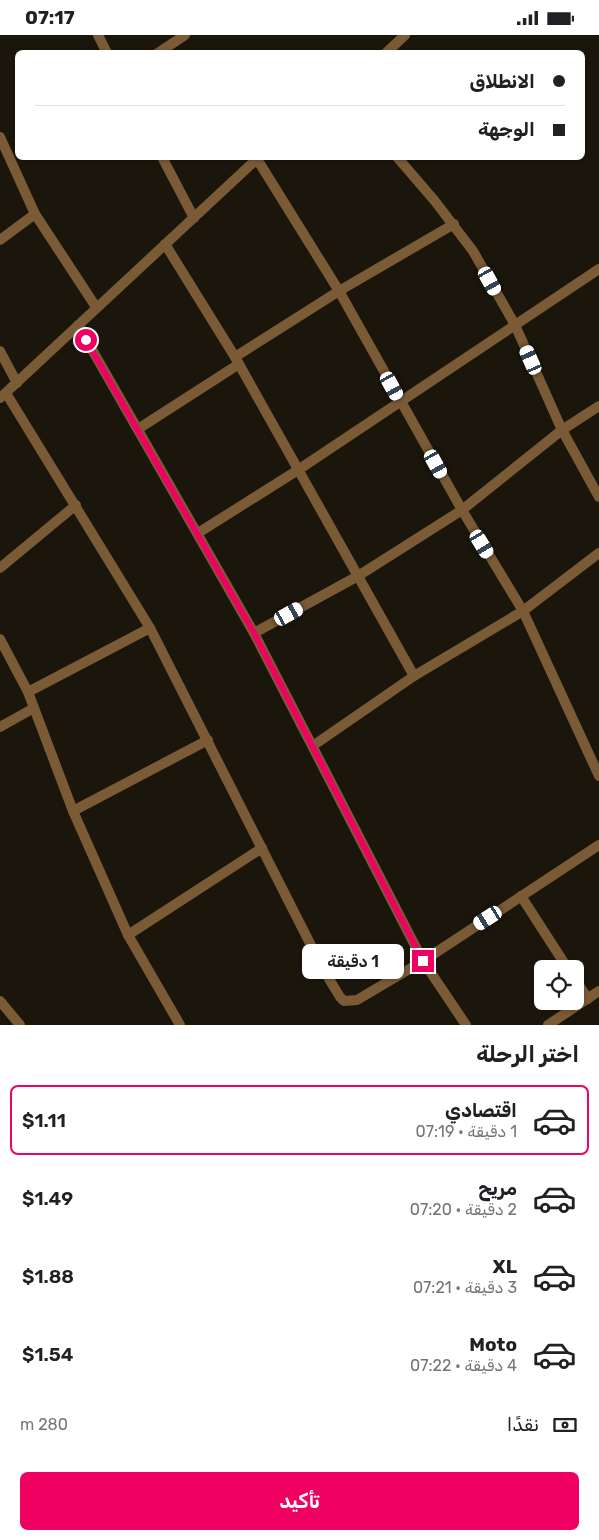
<!DOCTYPE html>
<html lang="ar">
<meta charset="utf-8">
<style>
:root{--surface:#fff;--page:#f2f2f2;--text:#202124;--muted:#757577;--line:#e0e0e0;--accent:#ef0161}
body{margin:0;font-family:Rubik,"Noto Naskh Arabic",sans-serif;background:var(--page);color:var(--text);direction:rtl;height:100vh;display:flex;flex-direction:column;font-size:19px;white-space:nowrap}
*{box-sizing:border-box;margin:0}
p{font-size:16px;color:var(--muted)}
.icon{flex:none;width:28px;height:28px;fill:none;stroke:currentColor;stroke-width:2;stroke-linecap:round;stroke-linejoin:round}
.map{position:relative;height:990px;overflow:hidden;direction:ltr}
.details{display:flex;flex-direction:column;background:var(--surface);flex:1}
.details>*{flex:none}
.banner{position:absolute;left:15px;top:15px;width:570px;height:110px;border-radius:8px;box-shadow:0 1px 4px #0004;direction:rtl;display:grid;align-content:center;height:110px;padding:0 20px;background:var(--surface)}
.buttons{position:absolute;left:534px;top:925px;display:grid;gap:10px}
.buttons a{display:grid;place-items:center;width:50px;height:50px;border-radius:8px;background:var(--surface);box-shadow:0 1px 4px #0004;font-size:25px}
.end{position:absolute;width:22px;height:22px;margin:-11px;border:6px solid #ef0161;background:#fff;box-shadow:0 0 0 2px #fff}
.from{border-radius:50%}
.bubble{position:absolute;height:35px;border-radius:8px;background:var(--surface);box-shadow:0 1px 4px #0004;font-size:16px;font-weight:600;line-height:35px;text-align:center;direction:rtl}
.car{position:absolute;width:15px;height:30px;margin:-15px -8px;border-radius:6px;box-shadow:0 0 4px 1px #0007;background:linear-gradient(#fff 24%,#345 0 40%,#fff 0 76%,#345 0 86%,#fff 0)}
.banner b{display:flex;align-items:center;gap:18px;height:48px;font-size:19px}
.banner b+b{border-top:1px solid var(--line)}
.banner i{width:12px;height:12px;background:var(--text)}
ul{padding:0;list-style:none}
li{display:flex;align-items:center;gap:15px;height:70px;margin:0 10px 8px;padding:0 10px;border:2px solid transparent;border-radius:8px}
li div{flex:1}
li b{display:block;font-size:19px}
li em{font-style:normal;font-weight:600}
li.selected{border-color:var(--accent)}
li>.icon{width:45px;height:45px;stroke-width:1.5}
h2{padding:0 20px;font-size:22px;line-height:60px}
.pay{display:flex;align-items:center;gap:12px;height:55px;padding:0 20px;font-size:19px}
.pay p{margin-inline-start:auto}
.primary-button{display:flex;gap:10px;margin-top:auto;padding:10px 20px}
.primary-button a{flex:1;height:58px;border-radius:8px;background:var(--accent);color:#fff;font-size:20px;font-weight:600;line-height:58px;text-align:center}
.status{display:flex;justify-content:space-between;align-items:center;height:35px;padding:0 25px;background:var(--surface);direction:ltr}
.status svg{height:14px;fill:currentColor}
.map>svg:first-child{display:block}
.lines{fill:none;stroke-linecap:round;stroke-linejoin:round}
.minor{stroke:#7b5b36;stroke-width:10}
.route{stroke:#ef0161;stroke-width:6}
</style>
<div class="status"><b>07:17</b><svg viewBox="0 0 49 12"><path d="M0 12V9h3v3zM5 12V6h3v6zM10 12V3h3v9zM15 12V0h3v12zM26 1h20v11H26zM47 4h2v5h-2z"/></svg></div>
<div class="map">
<svg width="599" height="990" viewBox="0 0 599 990">
<rect width="100%" height="100%" fill="#1b160b"/>
<g class="lines">
<g class="minor">
<polyline points="98,0 107,18"/>
<polyline points="158,18 185,0"/>
<polyline points="386,18 405,0"/>
<polyline points="0,102 35,179 96,272"/>
<polyline points="162,122 194,183"/>
<polyline points="397,122 434,165 473,216 515,290 562,395 599,462"/>
<polyline points="257,124 339,256 462,475 523,576 599,741"/>
<polyline points="0,205 35,179"/>
<polyline points="165,209 235,322"/>
<polyline points="78,290 254,598 423,926 466,990"/>
<polyline points="0,316 17,348"/>
<polyline points="6,358 150,593 323,934 340,962 344,966 357,965 423,926 599,810"/>
<polyline points="0,363 259,122"/>
<polyline points="138,394 239,329"/>
<polyline points="198,498 298,435 599,234"/>
<polyline points="0,533 76,470"/>
<polyline points="254,598 358,541 462,475 562,395 599,371"/>
<polyline points="0,604 28,657 73,776 128,900 180,990"/>
<polyline points="414,641 235,322 339,256 454,189"/>
<polyline points="28,657 150,593"/>
<polyline points="0,692 34,673"/>
<polyline points="314,710 414,641 523,576 599,518"/>
<polyline points="73,776 208,705"/>
<polyline points="521,861 568,934"/>
<polyline points="128,900 262,813"/>
<polyline points="575,944 588,964"/>
<polyline points="0,966 20,990"/>
<polyline points="548,990 599,956"/>
</g>
</g>
<g class="lines">
<polyline class="route" points="86,305 254,598 423,926"/>
</g>
</svg>
<div class="buttons">
<a><svg class="icon" aria-label="locate" viewBox="0 0 24 24"><circle cx="12" cy="12" r="6"/><path d="M12 2v4M12 18v4M2 12h4M18 12h4"/></svg></a>
</div>
<i class="end from" style="left:86px;top:305px"></i>
<i class="end" style="left:423px;top:926px"></i>
<div class="bubble" style="left:302px;top:909px;width:102px">1 دقيقة</div>
<i class="car" style="left:490px;top:246px;rotate:151deg"></i>
<i class="car" style="left:531px;top:325px;rotate:336deg"></i>
<i class="car" style="left:392px;top:351px;rotate:151deg"></i>
<i class="car" style="left:436px;top:429px;rotate:151deg"></i>
<i class="car" style="left:482px;top:509px;rotate:149deg"></i>
<i class="car" style="left:289px;top:579px;rotate:61deg"></i>
<i class="car" style="left:488px;top:883px;rotate:237deg"></i>
<div class="banner">
<b><i class="from"></i>الانطلاق</b>
<b><i></i>الوجهة</b>
</div>
</div>
<section class="details">
<h2>اختر الرحلة</h2>
<ul>
<li class="selected"><svg class="icon" aria-label="car" viewBox="0 0 24 24"><path d="M5 17H2v-5l4-1 3-4h7l3 4 3 1v5h-3M9 17h6M6 11h13"/><circle cx="7" cy="17" r="2"/><circle cx="17" cy="17" r="2"/></svg><div><b>اقتصادي</b><p>1 دقيقة · 07:19</p></div><em>$1.11</em></li>
<li><svg class="icon" aria-label="car" viewBox="0 0 24 24"><path d="M5 17H2v-5l4-1 3-4h7l3 4 3 1v5h-3M9 17h6M6 11h13"/><circle cx="7" cy="17" r="2"/><circle cx="17" cy="17" r="2"/></svg><div><b>مريح</b><p>2 دقيقة · 07:20</p></div><em>$1.49</em></li>
<li><svg class="icon" aria-label="car" viewBox="0 0 24 24"><path d="M5 17H2v-5l4-1 3-4h7l3 4 3 1v5h-3M9 17h6M6 11h13"/><circle cx="7" cy="17" r="2"/><circle cx="17" cy="17" r="2"/></svg><div><b>XL</b><p>3 دقيقة · 07:21</p></div><em>$1.88</em></li>
<li><svg class="icon" aria-label="car" viewBox="0 0 24 24"><path d="M5 17H2v-5l4-1 3-4h7l3 4 3 1v5h-3M9 17h6M6 11h13"/><circle cx="7" cy="17" r="2"/><circle cx="17" cy="17" r="2"/></svg><div><b>Moto</b><p>4 دقيقة · 07:22</p></div><em>$1.54</em></li>
</ul>
<div class="pay"><svg class="icon" aria-label="cash" viewBox="0 0 24 24"><path d="M3 7h18v10H3z"/><circle cx="12" cy="12" r="2"/></svg>نقدًا<p>280 m</p></div>
<div class="primary-button"><a>تأكيد</a></div>
</section>
